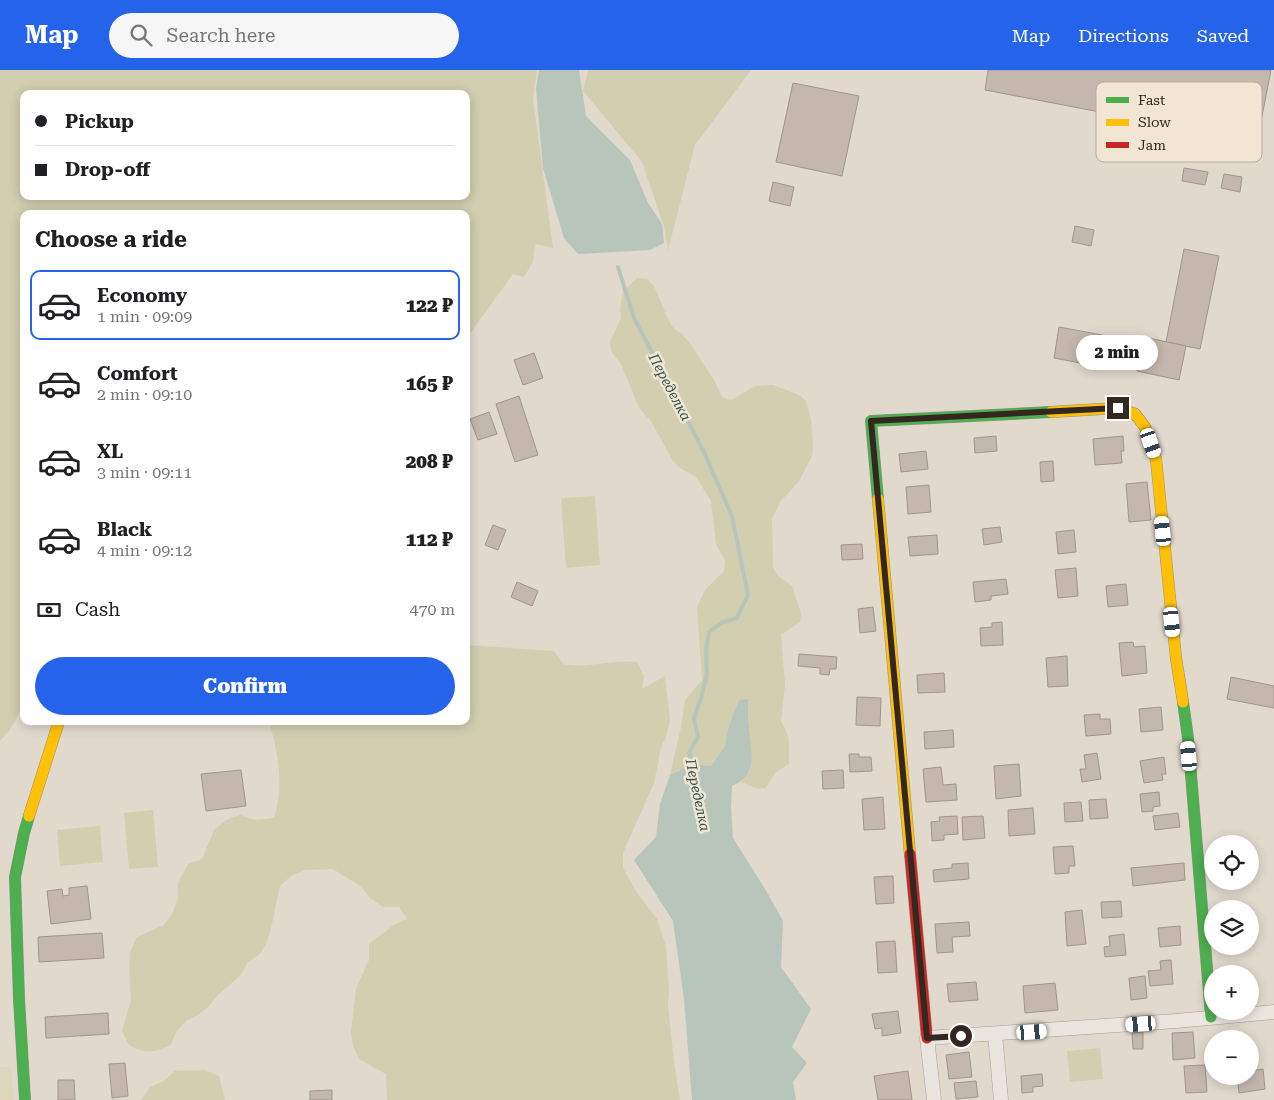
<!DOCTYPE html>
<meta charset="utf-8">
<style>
:root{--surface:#fff;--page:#f6f6f6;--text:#202124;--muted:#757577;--line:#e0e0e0;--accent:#2563eb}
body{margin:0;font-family:"Roboto Serif",serif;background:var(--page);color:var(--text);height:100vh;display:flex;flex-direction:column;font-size:19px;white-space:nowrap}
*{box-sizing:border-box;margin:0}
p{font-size:16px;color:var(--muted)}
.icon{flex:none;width:28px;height:28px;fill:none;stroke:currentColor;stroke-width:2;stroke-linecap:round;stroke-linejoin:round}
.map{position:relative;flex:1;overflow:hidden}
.sheet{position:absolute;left:20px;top:140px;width:450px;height:515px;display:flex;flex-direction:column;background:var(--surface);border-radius:10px;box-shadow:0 2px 12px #0003}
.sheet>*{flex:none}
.top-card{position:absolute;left:20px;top:20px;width:450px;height:110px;border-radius:10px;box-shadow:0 2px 12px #0003;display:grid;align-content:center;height:110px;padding:0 15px;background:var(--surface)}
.controls{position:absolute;left:1204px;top:765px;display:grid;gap:10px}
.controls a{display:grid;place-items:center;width:55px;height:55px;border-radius:50%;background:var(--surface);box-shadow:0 2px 12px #0003;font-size:25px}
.end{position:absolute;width:22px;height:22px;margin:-11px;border:6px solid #34271f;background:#fff;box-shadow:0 0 0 2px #fff}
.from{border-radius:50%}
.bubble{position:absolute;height:35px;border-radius:18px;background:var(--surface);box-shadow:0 2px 12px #0003;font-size:16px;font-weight:800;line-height:35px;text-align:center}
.car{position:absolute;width:15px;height:30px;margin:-15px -8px;border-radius:6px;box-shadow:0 0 4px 1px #0007;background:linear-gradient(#fff 24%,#345 0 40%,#fff 0 76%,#345 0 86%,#fff 0)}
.top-card b{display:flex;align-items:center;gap:18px;height:48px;font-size:19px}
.top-card b+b{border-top:1px solid var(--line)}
.top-card i{width:12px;height:12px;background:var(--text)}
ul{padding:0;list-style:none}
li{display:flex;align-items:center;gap:15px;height:70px;margin:0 10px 8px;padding:0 5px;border:2px solid transparent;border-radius:10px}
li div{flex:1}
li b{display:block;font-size:19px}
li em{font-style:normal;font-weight:800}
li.on{border-color:var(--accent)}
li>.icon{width:45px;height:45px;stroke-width:1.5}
h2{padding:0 15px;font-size:22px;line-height:60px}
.pay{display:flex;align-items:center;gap:12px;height:55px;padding:0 15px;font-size:19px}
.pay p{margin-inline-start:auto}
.button{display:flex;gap:10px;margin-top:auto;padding:10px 15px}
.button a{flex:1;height:58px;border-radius:30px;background:var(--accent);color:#fff;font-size:20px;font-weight:800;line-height:58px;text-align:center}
header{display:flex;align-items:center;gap:30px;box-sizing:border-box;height:70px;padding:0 25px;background:var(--accent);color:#fff}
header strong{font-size:24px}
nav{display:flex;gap:28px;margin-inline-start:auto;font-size:18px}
.search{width:350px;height:45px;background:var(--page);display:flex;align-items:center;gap:12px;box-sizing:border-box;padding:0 18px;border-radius:28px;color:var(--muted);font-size:19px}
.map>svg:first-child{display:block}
.farmland{fill:#dfd6be}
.green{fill:#d1cfb0;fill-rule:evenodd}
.water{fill:#b8c5bb}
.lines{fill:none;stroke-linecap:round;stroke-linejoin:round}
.stream{stroke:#b8c5bb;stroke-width:4}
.building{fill:#c4b8ae;stroke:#a1958c}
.street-casing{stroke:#a69f96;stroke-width:15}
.fast-casing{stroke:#968e86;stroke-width:12}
.slow-casing{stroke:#968e86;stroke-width:12}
.jam-casing{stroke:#968e86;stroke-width:12}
.street{stroke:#eae5de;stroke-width:14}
.fast{stroke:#4caf50;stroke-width:11}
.slow{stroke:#ffc107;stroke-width:11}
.jam{stroke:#c62828;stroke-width:11}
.route{stroke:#34271f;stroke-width:6}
.labels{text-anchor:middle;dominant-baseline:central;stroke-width:5;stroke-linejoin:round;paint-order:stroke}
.water-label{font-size:14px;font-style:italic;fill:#30524d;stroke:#f1e6d3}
.key{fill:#f1e6d3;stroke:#b8ad9d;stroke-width:1}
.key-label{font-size:14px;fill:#34271f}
</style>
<header>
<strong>Map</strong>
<div class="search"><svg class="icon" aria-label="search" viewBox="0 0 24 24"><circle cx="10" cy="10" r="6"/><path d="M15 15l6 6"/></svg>Search here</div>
<nav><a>Map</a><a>Directions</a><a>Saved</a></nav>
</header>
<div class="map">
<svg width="1274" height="1030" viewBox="0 0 1274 1030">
<rect width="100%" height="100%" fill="#e1d9cc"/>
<polygon class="farmland" points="0,997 11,997 13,1030 0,1030"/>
<g class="green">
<path d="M0,0h537l-4,29 20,149 -18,-4 -2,18 -9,15 -11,-3 -42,58 -5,1v-119h-442v491l-15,26 -9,10zM24,24h442v102h-442z"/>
<polygon points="588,0 751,0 695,75 668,180 664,156 642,92 583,21"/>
<path d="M637,208l10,1 7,7 15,35 5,8 8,5 7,8 25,38 8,17 9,3 24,-14 18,-1 26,10 7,6 5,18 2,27 -1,10 -13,25 -19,21 -8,17 1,48 4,8 15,11 9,27 -1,9 -19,13 4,49 -4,38c10,13 8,26 8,42l-14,9 -9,15 -8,1 -17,-7 9,-12 -2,-71 -19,26 -4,21 -14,20 -17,-2 -24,11 11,-48 4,-27 17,-20 -5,-73 8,-17 19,-19 1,-10 -9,-17 -5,-43 -15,-24 -16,-9 -7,-7 -22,-40 -12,-13 -17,-42 -11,-15 -1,-9 11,-24 -1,-9 3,-18z"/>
<polygon points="595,426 600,495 566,498 561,428"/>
<path d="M466,575l88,6 9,13c25,5 48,-5 74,-2l7,14 -2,13 23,-13 5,44 -3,14 -6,14 -7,35 -31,70v15l14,25 20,26 9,27 3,44 -1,15 6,57 6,38h-293l-1,-26 -27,-15 -6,-13 -2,-14 5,-44 13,-28v-16l25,-19 13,-6 -8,-12h-16l-13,-9 -10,-12 -27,-17 -28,1 -14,6 -11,10 -9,42 -4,14 -7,12 -12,8 -7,13 -22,19 -10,12 -11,9 -12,6 -10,11 -5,13c-18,8 -25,9 -42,0l-7,-14 9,-31 -2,-32 1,-16 7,-15 27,-12 9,-13 5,-14v-15l10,-19 14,-5 12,-29 12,-10 14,-5 15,5 19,-2c10,-32 5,-61 -4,-92l1,-5h195z"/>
<polygon points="153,740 158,797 129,799 124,743"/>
<polygon points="100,756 103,792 60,796 57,760"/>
<polygon points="1100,978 1103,1009 1070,1012 1067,981"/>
<polygon points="205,1000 219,1006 225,1030 141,1030 150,1017 164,1011 175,1001"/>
</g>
<g class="water">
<polygon points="539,0 579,0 586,46 630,90 648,133 662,154 664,173 650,180 578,184 564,168 543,98 536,18"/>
<path d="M748,629c0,9 0,19 1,28 2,24 10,48 -17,59l-1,21 2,31 32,51 18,32 -2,46 30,42 -19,38 15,16 -14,19 3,18h-104l-8,-101 -11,-78 -39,-61 22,-23 4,-33 10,-29 24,-11 17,2 14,-20 4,-21 10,-25z"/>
</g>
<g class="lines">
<polyline class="stream" points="618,197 634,248 704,382 732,446 748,525 737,548 721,553 709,562 706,580 707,604 701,628 694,648 698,667 689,683 695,698"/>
</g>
<g class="building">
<polygon points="988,0 1271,0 1257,72 985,20"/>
<polygon points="793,13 859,26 842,106 776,92"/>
<polygon points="1184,98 1208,102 1205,115 1182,111"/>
<polygon points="1224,104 1242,107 1240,122 1221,118"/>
<polygon points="773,112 794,117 790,136 769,131"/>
<polygon points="1075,156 1094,160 1091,176 1072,172"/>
<polygon points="1184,179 1219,186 1200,279 1166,272"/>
<polygon points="1059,257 1118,268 1112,299 1054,288"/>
<polygon points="1144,267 1186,276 1179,310 1137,301"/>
<polygon points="534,283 543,308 523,315 514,290"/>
<polygon points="519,326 538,385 515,392 496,334"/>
<polygon points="489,342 497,364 478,370 470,349"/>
<polygon points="996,366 997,381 975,383 974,368"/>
<polygon points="1123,366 1124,381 1121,381 1122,393 1095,395 1093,369"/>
<polygon points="926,381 928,399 901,402 899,384"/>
<polygon points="1053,391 1054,411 1041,412 1040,392"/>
<polygon points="1147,412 1151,450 1129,452 1126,414"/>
<polygon points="929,415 931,442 908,444 906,417"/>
<polygon points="493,455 506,460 498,480 485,475"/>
<polygon points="1000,457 1002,472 984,475 982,459"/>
<polygon points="1074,460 1076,482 1058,484 1056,462"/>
<polygon points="937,465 938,484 910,486 908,467"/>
<polygon points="862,474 863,489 842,490 841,475"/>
<polygon points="1076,498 1078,526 1058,528 1055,500"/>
<polygon points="1006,509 1008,524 991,526 991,530 975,532 973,512"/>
<polygon points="517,512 538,521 532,536 511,527"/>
<polygon points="1126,514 1128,535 1108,537 1106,516"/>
<polygon points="873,537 876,561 860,563 858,539"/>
<polygon points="1002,552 1003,575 981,576 980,558 992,557 992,553"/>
<polygon points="1133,572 1134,577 1145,576 1147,603 1122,606 1119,573"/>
<polygon points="799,584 837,587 836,599 830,599 829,605 820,604 820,598 798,596"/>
<polygon points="1067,586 1068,616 1048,617 1046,588"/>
<polygon points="944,603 945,622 918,623 917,605"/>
<polygon points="1231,607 1274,616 1274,638 1227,629"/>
<polygon points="857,627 881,628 880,656 856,655"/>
<polygon points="1161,637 1163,660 1141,662 1139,639"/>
<polygon points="1100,644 1100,649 1110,649 1111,664 1086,666 1084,645"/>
<polygon points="953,660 954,677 925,679 924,662"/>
<polygon points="1097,683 1101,709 1082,712 1080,699 1086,699 1084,685"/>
<polygon points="849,684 859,684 859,687 871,687 872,701 850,702"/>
<polygon points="1164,687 1166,704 1162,704 1163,710 1144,713 1140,691"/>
<polygon points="1019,694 1021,726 996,729 994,696"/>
<polygon points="941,697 943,715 956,714 957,730 926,732 923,699"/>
<polygon points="241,700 246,736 206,741 201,704"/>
<polygon points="843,700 844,718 823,719 822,701"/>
<polygon points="1159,722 1160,736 1153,737 1153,741 1142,742 1140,724"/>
<polygon points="883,727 885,759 864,760 862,729"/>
<polygon points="1106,729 1108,748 1090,749 1089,730"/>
<polygon points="1081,732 1083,751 1065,752 1064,733"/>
<polygon points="1033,738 1035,764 1009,766 1008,740"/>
<polygon points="1178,743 1180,757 1155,760 1153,746"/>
<polygon points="957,746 958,764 944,765 944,770 932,771 931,752 940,751 939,747"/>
<polygon points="983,746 985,768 963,770 962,747"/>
<polygon points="1073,776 1075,796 1069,796 1069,803 1055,804 1053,777"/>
<polygon points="968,793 969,809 934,812 933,800 952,798 952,794"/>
<polygon points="1184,793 1185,810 1133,816 1131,798"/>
<polygon points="893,806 894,833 876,834 874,807"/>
<polygon points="87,816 91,849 51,854 47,821 62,819 63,826 69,825 69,818"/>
<polygon points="1121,831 1122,847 1102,848 1101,832"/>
<polygon points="1082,840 1086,874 1067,876 1065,842"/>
<polygon points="969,852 970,866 952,867 953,882 937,883 935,854"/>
<polygon points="1180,856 1181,875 1160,877 1158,858"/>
<polygon points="102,863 104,888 39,892 38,867"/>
<polygon points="1124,864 1126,885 1105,887 1104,877 1110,876 1109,866"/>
<polygon points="895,871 897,902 878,903 876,872"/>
<polygon points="1171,890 1173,914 1150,916 1148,901 1161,900 1160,891"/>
<polygon points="1145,906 1147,928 1131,930 1129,908"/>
<polygon points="976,912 978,930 949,932 947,914"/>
<polygon points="1055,913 1058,940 1025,943 1023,916"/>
<polygon points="898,941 901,963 882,966 882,958 875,959 872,944"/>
<polygon points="108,943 109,964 46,968 45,947"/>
<polygon points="1143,962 1143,979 1133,979 1132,963"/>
<polygon points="1193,962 1195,988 1173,990 1172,963"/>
<polygon points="969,982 972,1007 949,1009 946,985"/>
<polygon points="125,993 128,1026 112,1028 109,994"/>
<polygon points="1205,995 1207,1022 1186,1023 1184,996"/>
<polygon points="1263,999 1265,1019 1239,1023 1237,1006 1250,1006 1250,1001"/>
<polygon points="908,1001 912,1030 878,1030 874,1006"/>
<polygon points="1042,1004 1043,1016 1033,1017 1033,1022 1022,1023 1021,1006"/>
<polygon points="58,1010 74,1010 75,1030 58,1030"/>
<polygon points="976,1011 978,1027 956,1029 954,1013"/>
<polygon points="332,1020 332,1030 310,1030 310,1021"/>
</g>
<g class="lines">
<g class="street-casing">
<g id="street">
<polyline points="995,964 1001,1030"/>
<polyline points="934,1030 927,968 1176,951 1274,942"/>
</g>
</g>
<g class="fast-casing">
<g id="fast">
<polyline points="878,429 871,351 1051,342"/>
<polyline points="1183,632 1188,668 1211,947"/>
<polyline points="25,1030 19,929 15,807 24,763 29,746"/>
</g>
</g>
<g class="slow-casing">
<g id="slow">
<polyline points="1051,342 1118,338 1135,344 1145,357 1156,389 1176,588 1183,632"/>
<polyline points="878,429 910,784"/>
<polyline points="29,746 59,651"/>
</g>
</g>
<g class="jam-casing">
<polyline id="jam" points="910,784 927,968"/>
</g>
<use href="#street" class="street"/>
<use href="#fast" class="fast"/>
<use href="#slow" class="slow"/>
<use href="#jam" class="jam"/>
</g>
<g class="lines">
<polyline class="route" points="961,966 927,968 871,351 1118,338"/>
</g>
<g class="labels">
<g class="water-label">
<text transform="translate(670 317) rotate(62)">Переделка</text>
<text transform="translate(698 725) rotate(78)">Переделка</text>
</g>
</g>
<rect x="1096" y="12" width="166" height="80" rx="8" class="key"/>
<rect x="1106" y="27" width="23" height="6" fill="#4caf50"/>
<rect x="1106" y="49" width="23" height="7" fill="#ffc107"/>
<rect x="1106" y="72" width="23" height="6" fill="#c62828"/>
<g class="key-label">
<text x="1138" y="35">Fast</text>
<text x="1138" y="57">Slow</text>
<text x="1138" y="80">Jam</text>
</g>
</svg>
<div class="controls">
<a><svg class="icon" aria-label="locate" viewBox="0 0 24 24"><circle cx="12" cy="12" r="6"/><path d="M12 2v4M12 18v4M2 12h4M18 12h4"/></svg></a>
<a><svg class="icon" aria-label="layers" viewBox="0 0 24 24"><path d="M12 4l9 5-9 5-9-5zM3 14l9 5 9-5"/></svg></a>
<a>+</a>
<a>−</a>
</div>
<i class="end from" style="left:961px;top:966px"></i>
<i class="end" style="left:1118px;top:338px"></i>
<div class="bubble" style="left:1076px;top:265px;width:82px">2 min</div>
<i class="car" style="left:1151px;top:373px;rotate:161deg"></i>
<i class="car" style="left:1163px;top:461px;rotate:354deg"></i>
<i class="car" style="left:1172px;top:552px;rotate:174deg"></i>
<i class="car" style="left:1189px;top:686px;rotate:355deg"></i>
<i class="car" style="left:1141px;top:954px;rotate:266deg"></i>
<i class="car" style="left:1032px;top:962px;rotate:86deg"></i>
<div class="top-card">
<b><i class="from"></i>Pickup</b>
<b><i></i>Drop-off</b>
</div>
<section class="sheet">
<h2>Choose a ride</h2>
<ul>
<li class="on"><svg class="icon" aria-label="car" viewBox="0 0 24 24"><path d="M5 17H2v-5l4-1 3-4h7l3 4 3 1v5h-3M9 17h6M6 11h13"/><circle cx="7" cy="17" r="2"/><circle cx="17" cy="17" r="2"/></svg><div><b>Economy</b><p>1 min · 09:09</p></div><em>122 ₽</em></li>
<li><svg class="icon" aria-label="car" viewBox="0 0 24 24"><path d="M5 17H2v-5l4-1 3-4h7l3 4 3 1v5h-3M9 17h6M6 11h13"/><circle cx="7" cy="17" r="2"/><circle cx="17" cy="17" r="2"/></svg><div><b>Comfort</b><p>2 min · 09:10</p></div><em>165 ₽</em></li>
<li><svg class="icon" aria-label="car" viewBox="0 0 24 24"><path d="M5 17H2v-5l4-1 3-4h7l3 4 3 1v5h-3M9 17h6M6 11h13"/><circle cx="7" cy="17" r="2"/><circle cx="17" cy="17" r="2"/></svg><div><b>XL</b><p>3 min · 09:11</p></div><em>208 ₽</em></li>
<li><svg class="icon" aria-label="car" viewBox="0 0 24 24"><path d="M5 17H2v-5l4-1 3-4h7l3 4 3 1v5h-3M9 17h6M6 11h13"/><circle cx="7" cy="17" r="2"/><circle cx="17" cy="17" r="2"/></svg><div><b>Black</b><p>4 min · 09:12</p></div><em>112 ₽</em></li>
</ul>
<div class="pay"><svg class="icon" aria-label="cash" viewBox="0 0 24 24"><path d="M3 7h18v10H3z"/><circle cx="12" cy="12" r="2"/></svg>Cash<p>470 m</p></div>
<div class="button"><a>Confirm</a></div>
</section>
</div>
